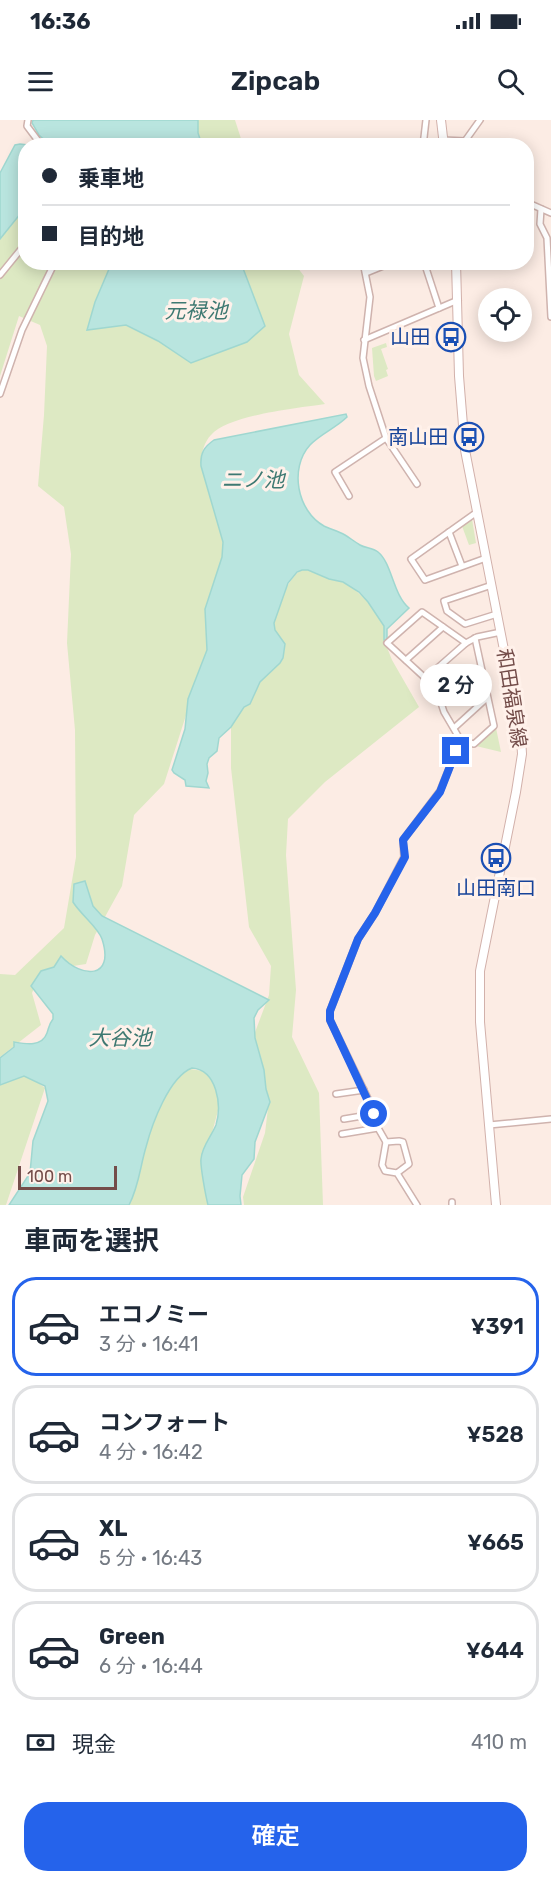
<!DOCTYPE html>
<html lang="ja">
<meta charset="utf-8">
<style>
:root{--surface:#fff;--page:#f6f6f7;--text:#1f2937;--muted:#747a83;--line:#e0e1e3;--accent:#2563eb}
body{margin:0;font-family:Rubik,"Noto Sans JP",sans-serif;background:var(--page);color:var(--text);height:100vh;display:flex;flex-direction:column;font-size:22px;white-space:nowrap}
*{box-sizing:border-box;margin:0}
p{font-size:20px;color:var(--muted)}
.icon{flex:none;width:33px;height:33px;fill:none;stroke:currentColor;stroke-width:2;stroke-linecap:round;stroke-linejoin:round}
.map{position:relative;height:1085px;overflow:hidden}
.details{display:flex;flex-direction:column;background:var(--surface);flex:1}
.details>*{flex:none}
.top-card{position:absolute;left:18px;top:18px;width:516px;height:132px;border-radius:24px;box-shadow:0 3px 15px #0003;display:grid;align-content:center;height:132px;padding:0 24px;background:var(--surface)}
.fabs{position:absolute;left:478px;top:168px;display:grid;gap:12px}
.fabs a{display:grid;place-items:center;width:54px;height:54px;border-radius:50%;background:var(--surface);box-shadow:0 3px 15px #0003;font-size:30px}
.scale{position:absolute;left:18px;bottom:15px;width:99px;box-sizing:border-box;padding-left:6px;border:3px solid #744d4a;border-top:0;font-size:16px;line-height:21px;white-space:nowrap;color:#744d4a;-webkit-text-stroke:4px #fff1ea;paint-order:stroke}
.end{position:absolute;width:27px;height:27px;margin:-14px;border:8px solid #2563eb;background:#fff;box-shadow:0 0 0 3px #fff}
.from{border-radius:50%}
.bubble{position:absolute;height:42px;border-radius:21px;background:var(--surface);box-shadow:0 3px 15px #0003;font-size:20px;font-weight:600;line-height:42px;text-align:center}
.top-card b{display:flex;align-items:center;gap:21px;height:57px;font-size:22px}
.top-card b+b{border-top:2px solid var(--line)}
.top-card i{width:15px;height:15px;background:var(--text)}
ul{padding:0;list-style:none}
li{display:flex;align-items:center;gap:18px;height:99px;margin:0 12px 9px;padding:0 12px;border:3px solid var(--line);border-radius:24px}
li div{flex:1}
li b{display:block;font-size:22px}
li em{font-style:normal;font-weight:600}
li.on{border-color:var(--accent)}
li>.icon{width:54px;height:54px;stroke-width:1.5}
h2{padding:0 24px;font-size:27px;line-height:72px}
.pay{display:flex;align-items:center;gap:15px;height:66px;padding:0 24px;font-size:22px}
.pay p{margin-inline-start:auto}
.primary-button{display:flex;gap:12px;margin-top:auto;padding:12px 24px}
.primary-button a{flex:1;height:69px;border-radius:24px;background:var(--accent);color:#fff;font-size:24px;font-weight:600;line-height:69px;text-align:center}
.status{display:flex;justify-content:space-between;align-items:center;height:42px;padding:0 30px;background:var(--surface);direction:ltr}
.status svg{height:16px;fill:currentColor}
header{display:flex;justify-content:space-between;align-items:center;height:78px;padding:0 24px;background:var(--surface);font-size:27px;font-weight:600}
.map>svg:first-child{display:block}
.green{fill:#dde9c3}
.water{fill:#b9e5df;stroke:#9fd7d0;stroke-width:1.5}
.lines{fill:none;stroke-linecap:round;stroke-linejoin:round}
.street-casing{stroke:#cfb3ae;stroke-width:8}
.secondary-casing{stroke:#d2b1ab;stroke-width:10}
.street{stroke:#fff;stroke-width:5}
.secondary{stroke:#fff;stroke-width:8}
.route{stroke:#2563eb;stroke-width:8}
.labels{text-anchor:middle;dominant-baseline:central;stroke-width:6;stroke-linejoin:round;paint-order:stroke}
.transit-label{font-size:20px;fill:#164399;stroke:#fff1ea;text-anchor:end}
.street-label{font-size:20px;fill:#744d4a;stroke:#fff1ea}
.water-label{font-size:21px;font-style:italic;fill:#3e7972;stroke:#fff1ea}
</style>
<div class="status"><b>16:36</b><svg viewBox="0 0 49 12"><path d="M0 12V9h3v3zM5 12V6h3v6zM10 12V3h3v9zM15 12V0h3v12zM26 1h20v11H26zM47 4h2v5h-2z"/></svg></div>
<header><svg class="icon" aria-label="menu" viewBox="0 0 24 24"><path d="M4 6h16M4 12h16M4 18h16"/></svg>Zipcab<svg class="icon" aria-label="search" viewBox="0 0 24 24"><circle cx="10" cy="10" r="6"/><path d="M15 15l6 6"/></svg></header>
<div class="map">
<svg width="551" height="1085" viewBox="0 0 551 1085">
<rect width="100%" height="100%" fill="#fcece4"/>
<g class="green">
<polygon points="198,0 235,0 243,25 202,25 198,13"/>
<path d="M25,88l1,54 86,1 -17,39 -7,28 38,-5 32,16 107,-15 -24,-63h53l10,13 -15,58 10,41 26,29c-27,4 -97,11 -114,31 -7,7 -11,21 -10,31l22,75 -1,16 -17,52 2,41 -19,49v10l-24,75 -30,31 -12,71 -27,49 -9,29 -45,7 -9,22 9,32 -41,32v-83l15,1 49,-47 12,-71 -1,-127 -8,-87 4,-89 -7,-47 -26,-21 6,-71 3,-69 -7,-21 -21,-9 -19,60v-137z"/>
<polygon points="386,223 387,227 381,229 388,249 386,250 388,256 376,261 374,256 372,228"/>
<polygon points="472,399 476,423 469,425 462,406"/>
<path d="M302,450h6l42,15 18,17 16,24v14l8,20 27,47 -94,75 -37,37 -2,36 10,135 -4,47 27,56 4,112h-79l-1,-8 22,-64 4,-33 -15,-65 15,-40 2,-29 -22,-39 -18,-159v-41l13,-20 6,-3 10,-22 20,-19 3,-4 2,-15c-3,-4 -9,-10 -11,-15 -3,-13 15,-54 28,-59z"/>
<polygon points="496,608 501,632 476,626"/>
<polygon points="184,948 209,952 220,983 208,1028 208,1085 117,1085 169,967"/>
<polygon points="29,956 45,968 6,1085 0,1085 0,958"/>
</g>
<g class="water">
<polygon points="33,0 198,0 198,13 202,25 50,25 39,15 32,3"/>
<polygon points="20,24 28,25 26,26 25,88 0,119 0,53 15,25"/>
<polygon points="112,142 241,143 265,206 247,222 191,243 158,221 126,205 87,210 95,182"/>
<path d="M346,294l1,3c-11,11 -27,17 -37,28 -21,23 -13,66 14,81 6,3 14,5 21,9 5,3 10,7 15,10 5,3 13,3 18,7 14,11 15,43 31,56l-22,21v11h-3v-14l-16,-24 -9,-10 -16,-10 -14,-3 -21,-9h-6l-5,2 -9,11 -14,40 1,7 10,14 -2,14 -3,5 -20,19 -10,22 -6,3 -13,20 -12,11 -2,13 -8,7 -2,6 1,9 -2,8 3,7 -23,-2 -1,-6 -11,-7 -2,-3 13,-41 3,-30 19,-49 -2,-41 17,-52 1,-15 -22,-76c-1,-13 3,-19 13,-26z"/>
<path d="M85,761l8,25 9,10 167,84 -11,10 -4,8 1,20 9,32 2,19 4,13 -15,40 -1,17 -12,16 -2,21 1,9h-33c-2,-8 -8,-39 -7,-46 1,-13 10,-22 15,-34 6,-20 1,-55 -24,-57 -23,9 -40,56 -46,79 -6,20 -7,39 -17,58h-120l21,-32 3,-32 15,-40 -3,-15 -21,-10 -24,9v-27l14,-11v-5c12,2 28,5 33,-9 2,-6 2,-9 6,-14v-5l-22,-28 10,-15 13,-4 7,-11c21,23 54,23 41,-17 -4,-12 -21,-24 -29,-37l1,-18z"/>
</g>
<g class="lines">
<g class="street-casing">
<g id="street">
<polyline points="28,0 27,6 42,26"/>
<polyline points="443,20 465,21 480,0"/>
<polyline points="423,26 426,0"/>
<polyline points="526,82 551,93"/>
<polyline points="541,89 540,104 547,118 551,197"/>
<polyline points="363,142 370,177 363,238 369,266 386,318 417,364"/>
<polyline points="424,142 439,188"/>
<polyline points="366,153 393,142"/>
<polyline points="0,155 26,123"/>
<polyline points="364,220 458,180"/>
<polyline points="0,274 22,210 55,142"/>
<polyline points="349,376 335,352 386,318"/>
<polyline points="477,392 411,439 425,460 486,438"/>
<polyline points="449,412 462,446"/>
<polyline points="492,465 444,481 447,491 465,504 497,494"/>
<polyline points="466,523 422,492 387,523 436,568 444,592 461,621 474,624 494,606 475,518"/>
<polyline points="406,540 443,507"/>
<polyline points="425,559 466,523 477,517 501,512"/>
<polyline points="441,583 481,549"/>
<polyline points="454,608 487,578"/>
<polyline points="336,974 364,970"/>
<polyline points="344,999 374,994"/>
<polyline points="489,1005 551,999"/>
<polyline points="342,1014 378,1008"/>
<polyline points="386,1022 399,1021 403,1022 409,1044 397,1053"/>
<polyline points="452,1082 452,1085"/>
<polyline points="417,1085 397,1053 385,1051 382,1045 386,1022 378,1008 373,989 330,900 330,891 358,819 375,793 404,737 403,720 440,671 456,631"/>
</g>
</g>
<g class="secondary-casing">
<g id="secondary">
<polyline points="441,0 444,26"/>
<polyline points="456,142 459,256 465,330 521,617 522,634 516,672 480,851 480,902 496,1085"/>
</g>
</g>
<use href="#street" class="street"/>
<use href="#secondary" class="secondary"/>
</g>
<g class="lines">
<polyline class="route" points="374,994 330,900 330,891 358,819 375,793 405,737 403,720 440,672 456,631"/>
</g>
<defs>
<g id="bus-ring" transform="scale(1.5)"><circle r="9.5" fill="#fff1ea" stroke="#1a4fb4" stroke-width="1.5"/><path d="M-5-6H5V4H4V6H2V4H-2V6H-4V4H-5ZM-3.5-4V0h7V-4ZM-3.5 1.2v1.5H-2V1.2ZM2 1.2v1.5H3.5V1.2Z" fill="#1a4fb4"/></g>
</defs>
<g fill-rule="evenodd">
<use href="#bus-ring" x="451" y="217"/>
<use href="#bus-ring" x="469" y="317"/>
<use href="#bus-ring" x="496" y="738"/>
</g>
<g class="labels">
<g class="transit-label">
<text x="430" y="217">山田</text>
<text x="448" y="317">南山田</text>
<text x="496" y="768" text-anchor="middle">山田南口</text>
</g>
<g class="street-label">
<text transform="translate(512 578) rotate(81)">和田福泉線</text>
</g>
<g class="water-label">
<text x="196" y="190">元禄池</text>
<text x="253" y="359">ニノ池</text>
<text x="120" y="917">大谷池</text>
</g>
</g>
</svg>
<div class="fabs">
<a><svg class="icon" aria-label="locate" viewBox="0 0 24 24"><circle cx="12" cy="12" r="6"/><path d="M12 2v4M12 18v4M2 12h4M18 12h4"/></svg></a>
</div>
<div class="scale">100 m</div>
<i class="end from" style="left:374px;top:994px"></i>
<i class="end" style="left:456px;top:631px"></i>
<div class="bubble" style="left:420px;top:544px;width:72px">2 分</div>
<div class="top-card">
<b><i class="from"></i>乗車地</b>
<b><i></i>目的地</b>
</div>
</div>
<section class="details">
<h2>車両を選択</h2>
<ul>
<li class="on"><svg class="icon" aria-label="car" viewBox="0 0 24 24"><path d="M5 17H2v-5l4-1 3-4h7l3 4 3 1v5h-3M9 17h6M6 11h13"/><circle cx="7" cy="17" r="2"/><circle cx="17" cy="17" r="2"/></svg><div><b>エコノミー</b><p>3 分 · 16:41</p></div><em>¥391</em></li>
<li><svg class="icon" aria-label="car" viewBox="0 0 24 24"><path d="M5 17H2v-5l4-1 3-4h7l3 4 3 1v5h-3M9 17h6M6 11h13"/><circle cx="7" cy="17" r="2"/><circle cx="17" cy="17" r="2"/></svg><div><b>コンフォート</b><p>4 分 · 16:42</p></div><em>¥528</em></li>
<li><svg class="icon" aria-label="car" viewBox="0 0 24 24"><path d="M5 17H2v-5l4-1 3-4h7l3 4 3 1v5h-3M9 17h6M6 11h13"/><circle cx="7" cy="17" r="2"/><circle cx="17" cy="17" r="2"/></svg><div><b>XL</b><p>5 分 · 16:43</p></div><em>¥665</em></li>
<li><svg class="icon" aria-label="car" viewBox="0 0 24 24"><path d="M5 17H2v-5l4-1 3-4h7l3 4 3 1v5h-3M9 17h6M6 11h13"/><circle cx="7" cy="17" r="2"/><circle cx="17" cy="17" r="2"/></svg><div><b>Green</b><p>6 分 · 16:44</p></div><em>¥644</em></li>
</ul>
<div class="pay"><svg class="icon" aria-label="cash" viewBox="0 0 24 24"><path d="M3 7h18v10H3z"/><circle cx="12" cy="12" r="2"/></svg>現金<p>410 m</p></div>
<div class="primary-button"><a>確定</a></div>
</section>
